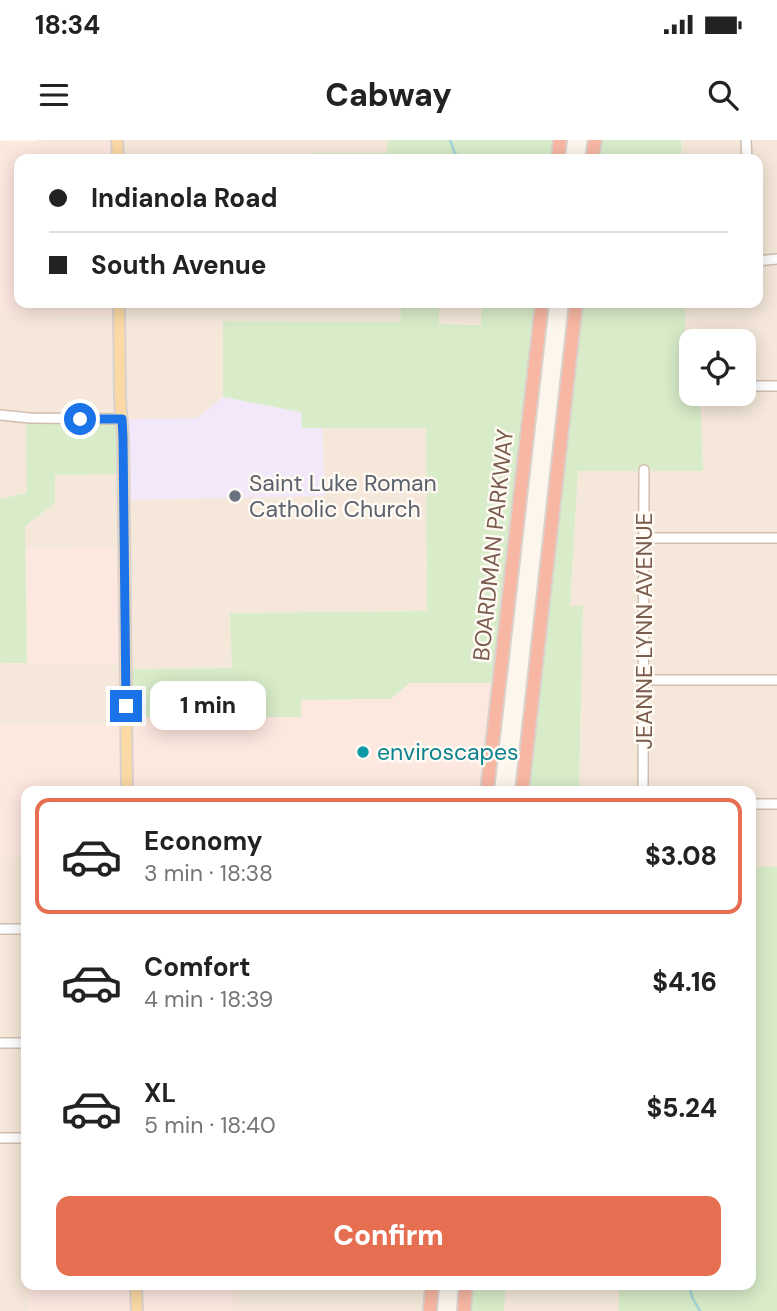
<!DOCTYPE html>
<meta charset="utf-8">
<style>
:root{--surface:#fff;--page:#f6f6f6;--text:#222;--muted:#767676;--line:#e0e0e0;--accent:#e76f51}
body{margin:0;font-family:"DM Sans",sans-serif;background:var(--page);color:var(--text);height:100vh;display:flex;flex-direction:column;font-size:26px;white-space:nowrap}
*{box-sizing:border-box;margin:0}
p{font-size:23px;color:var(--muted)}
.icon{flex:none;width:38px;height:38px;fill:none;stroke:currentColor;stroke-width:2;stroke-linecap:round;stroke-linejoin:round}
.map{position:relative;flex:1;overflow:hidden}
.panel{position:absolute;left:21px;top:646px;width:735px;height:504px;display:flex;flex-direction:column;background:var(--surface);border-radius:14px;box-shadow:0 4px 18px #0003}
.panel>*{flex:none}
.banner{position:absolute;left:14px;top:14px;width:749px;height:154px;border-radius:14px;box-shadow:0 4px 18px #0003;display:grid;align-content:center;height:154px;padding:0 35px;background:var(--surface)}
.controls{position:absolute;left:679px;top:189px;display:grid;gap:14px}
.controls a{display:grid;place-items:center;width:77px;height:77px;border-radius:14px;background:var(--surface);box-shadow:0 4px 18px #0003;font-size:35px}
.end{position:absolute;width:32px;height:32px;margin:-16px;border:9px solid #1a73e8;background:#fff;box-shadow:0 0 0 4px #fff}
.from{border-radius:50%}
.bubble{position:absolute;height:49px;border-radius:14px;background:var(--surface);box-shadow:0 4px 18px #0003;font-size:23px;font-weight:800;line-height:49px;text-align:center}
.banner b{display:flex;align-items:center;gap:24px;height:66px;font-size:26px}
.banner b+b{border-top:2px solid var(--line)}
.banner i{width:18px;height:18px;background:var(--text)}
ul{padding:12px 0 0;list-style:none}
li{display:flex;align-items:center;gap:21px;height:116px;margin:0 14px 10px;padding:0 21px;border:4px solid transparent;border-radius:14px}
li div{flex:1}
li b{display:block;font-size:26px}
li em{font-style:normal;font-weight:800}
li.selected{border-color:var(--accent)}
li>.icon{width:63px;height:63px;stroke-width:1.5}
.action{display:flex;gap:14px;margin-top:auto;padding:14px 35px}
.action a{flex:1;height:80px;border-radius:14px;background:var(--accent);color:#fff;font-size:28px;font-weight:800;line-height:80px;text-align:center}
.status{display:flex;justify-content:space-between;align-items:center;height:49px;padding:0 35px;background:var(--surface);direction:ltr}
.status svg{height:19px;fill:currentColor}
header{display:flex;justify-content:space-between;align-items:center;height:91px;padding:0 35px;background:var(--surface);font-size:32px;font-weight:800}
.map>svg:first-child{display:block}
.residential{fill:#f5e8da}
.commercial{fill:#fde8e0}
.education{fill:#f3e8fa}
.green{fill:#d8ecc9;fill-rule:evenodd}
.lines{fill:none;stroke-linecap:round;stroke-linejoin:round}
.stream{stroke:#a5d3da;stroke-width:2.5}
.minor-casing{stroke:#d1beb0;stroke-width:12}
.major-casing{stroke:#dad1cd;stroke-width:14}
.highway-casing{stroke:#dad1cd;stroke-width:16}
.minor{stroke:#fff;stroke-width:9}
.major{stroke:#fbd9a5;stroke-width:10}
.highway{stroke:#f7b7a3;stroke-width:12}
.route{stroke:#1a73e8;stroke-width:9}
.worship-dot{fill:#6b7280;stroke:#fffaf3;stroke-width:2.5}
.culture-dot{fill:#0f9aa8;stroke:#fffaf3;stroke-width:2.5}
.labels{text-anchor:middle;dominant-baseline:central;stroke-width:5;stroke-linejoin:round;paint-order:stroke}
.worship-label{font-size:23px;fill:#5b616d;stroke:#fffaf3;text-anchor:start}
.street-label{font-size:23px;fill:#7a5c4d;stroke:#fffaf3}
.culture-label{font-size:23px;fill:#0d838f;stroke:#fffaf3;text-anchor:start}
</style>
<div class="status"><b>18:34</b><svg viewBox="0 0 49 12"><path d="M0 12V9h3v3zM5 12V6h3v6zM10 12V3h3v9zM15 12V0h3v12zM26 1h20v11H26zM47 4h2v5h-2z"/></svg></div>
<header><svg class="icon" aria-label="menu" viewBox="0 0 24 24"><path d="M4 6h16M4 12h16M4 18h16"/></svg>Cabway<svg class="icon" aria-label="search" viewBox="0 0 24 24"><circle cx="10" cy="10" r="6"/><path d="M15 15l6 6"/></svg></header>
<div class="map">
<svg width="777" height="1171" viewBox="0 0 777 1171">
<rect width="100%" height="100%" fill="#fdf6ec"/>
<g class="residential">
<polygon points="36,0 388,0 388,13 311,13 311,19 118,19 36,1"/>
<polygon points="681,0 777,0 777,727 751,727 751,651 579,651 583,467 570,466 578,331 703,331 700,254 744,254 744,201 691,201 691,246 686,246 685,163 758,163 758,19 682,19"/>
<polygon points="119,163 401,163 400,182 223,181 223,257 303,288 426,288 427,471 230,473 233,528 126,529 126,584 0,584 0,523 125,524 124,407 25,408 25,386 55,363 54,335 122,279 27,353 0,359 0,174 119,176"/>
<polygon points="439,163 482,163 482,185 439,184"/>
<polygon points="0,717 26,717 26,1144 29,1145 29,1171 0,1171"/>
<polygon points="233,1145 432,1145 430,1171 233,1171"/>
<polygon points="506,1145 619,1145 619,1171 504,1171"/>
</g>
<g class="commercial">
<polygon points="0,1 117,2 118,19 19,19 19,163 119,163 119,176 0,174"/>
<polygon points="124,407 125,524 27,523 25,408"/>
<polygon points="410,543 499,543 487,651 26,651 26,717 0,717 0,584 126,584 126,577 301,577 300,560 391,559"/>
<rect x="29" y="1145" width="204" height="26"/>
</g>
<polygon class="education" points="223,257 302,272 303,288 322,288 325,356 124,360 122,279 197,278"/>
<g class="green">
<polygon points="388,0 560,0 558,19 311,19 311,13 387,13"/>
<polygon points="595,0 681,0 682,19 592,19"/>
<path d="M401,163h38v21l42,1 1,-22h60l-43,380h-89l-19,16 -90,1v17h-175l-1,-48 107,-1 -2,-55 197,-2 -1,-183h-124l-1,-16 -78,-15v-76l177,1zM258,549l1,25 -26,1 -1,-24z"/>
<polygon points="576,163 685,163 686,245 691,246 691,254 700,254 703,331 578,331 570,466 583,466 579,651 522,651"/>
<polygon points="26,278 122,279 124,334 55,335 55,363 25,386 27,523 0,523 0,359 27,353"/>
<polygon points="751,727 777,727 777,1171 619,1171 619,1145 751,1144"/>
<polygon points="466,1145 506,1145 504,1171 464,1171"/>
</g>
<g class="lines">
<g class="stream">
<polyline points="450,0 455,14 467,19"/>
<polyline points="689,1144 692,1157 700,1171"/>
</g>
<g class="minor-casing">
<g id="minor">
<polyline points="746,0 747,19"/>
<polyline points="758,121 777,119"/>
<polyline points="686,246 691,246"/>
<polyline points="744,246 777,246"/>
<polyline points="0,275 30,278 122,279"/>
<polyline points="644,398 777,398"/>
<polyline points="644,540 777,540"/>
<polyline points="643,651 644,330"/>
<polyline points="751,664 777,664"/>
<polyline points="0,789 26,789"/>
<polyline points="0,903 26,903"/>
<polyline points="0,998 26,998"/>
</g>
</g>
<g class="major-casing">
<g id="major">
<polyline points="117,0 118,19"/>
<polyline points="119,163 120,259 123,298 127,651"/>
<polyline points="136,1144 137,1171"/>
</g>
</g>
<g class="highway-casing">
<g id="highway">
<polyline points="558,19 560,0"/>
<polyline points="592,19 595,0"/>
<polyline points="487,651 542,163"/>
<polyline points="522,651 576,163"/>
<polyline points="430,1171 432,1144"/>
<polyline points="464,1171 466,1144"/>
</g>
</g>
<use href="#minor" class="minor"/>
<use href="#major" class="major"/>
<use href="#highway" class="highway"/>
</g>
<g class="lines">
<polyline class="route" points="80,279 122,279 123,298 126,566"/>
</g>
<circle class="worship-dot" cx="235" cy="356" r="7"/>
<circle class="culture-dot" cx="363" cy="612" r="7"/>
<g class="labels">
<g class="worship-label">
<text x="249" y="343">Saint Luke Roman<tspan x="249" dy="26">Catholic Church</tspan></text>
</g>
<g class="street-label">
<text transform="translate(493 405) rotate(-84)">BOARDMAN PARKWAY</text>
<text transform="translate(644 491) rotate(-90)">JEANNE LYNN AVENUE</text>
</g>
<g class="culture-label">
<text x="377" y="612">enviroscapes</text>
</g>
</g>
</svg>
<div class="controls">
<a><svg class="icon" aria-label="locate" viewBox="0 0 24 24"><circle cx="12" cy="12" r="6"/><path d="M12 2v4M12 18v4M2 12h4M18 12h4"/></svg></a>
</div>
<i class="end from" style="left:80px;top:279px"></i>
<i class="end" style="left:126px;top:566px"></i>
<div class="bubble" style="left:150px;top:541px;width:116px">1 min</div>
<div class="banner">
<b><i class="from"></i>Indianola Road</b>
<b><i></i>South Avenue</b>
</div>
<section class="panel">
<ul>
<li class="selected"><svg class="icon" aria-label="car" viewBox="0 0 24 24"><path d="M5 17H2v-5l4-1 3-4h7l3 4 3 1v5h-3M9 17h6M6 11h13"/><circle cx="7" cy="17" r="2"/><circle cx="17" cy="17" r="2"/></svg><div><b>Economy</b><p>3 min · 18:38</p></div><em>$3.08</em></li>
<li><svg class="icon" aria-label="car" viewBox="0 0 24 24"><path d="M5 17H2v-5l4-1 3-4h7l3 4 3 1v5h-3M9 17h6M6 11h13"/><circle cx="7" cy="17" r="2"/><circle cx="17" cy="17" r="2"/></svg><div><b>Comfort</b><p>4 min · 18:39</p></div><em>$4.16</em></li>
<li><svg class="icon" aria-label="car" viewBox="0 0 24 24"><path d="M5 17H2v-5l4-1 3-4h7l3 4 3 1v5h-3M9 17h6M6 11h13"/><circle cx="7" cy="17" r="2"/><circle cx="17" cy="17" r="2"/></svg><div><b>XL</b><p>5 min · 18:40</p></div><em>$5.24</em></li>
</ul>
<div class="action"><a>Confirm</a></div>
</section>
</div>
